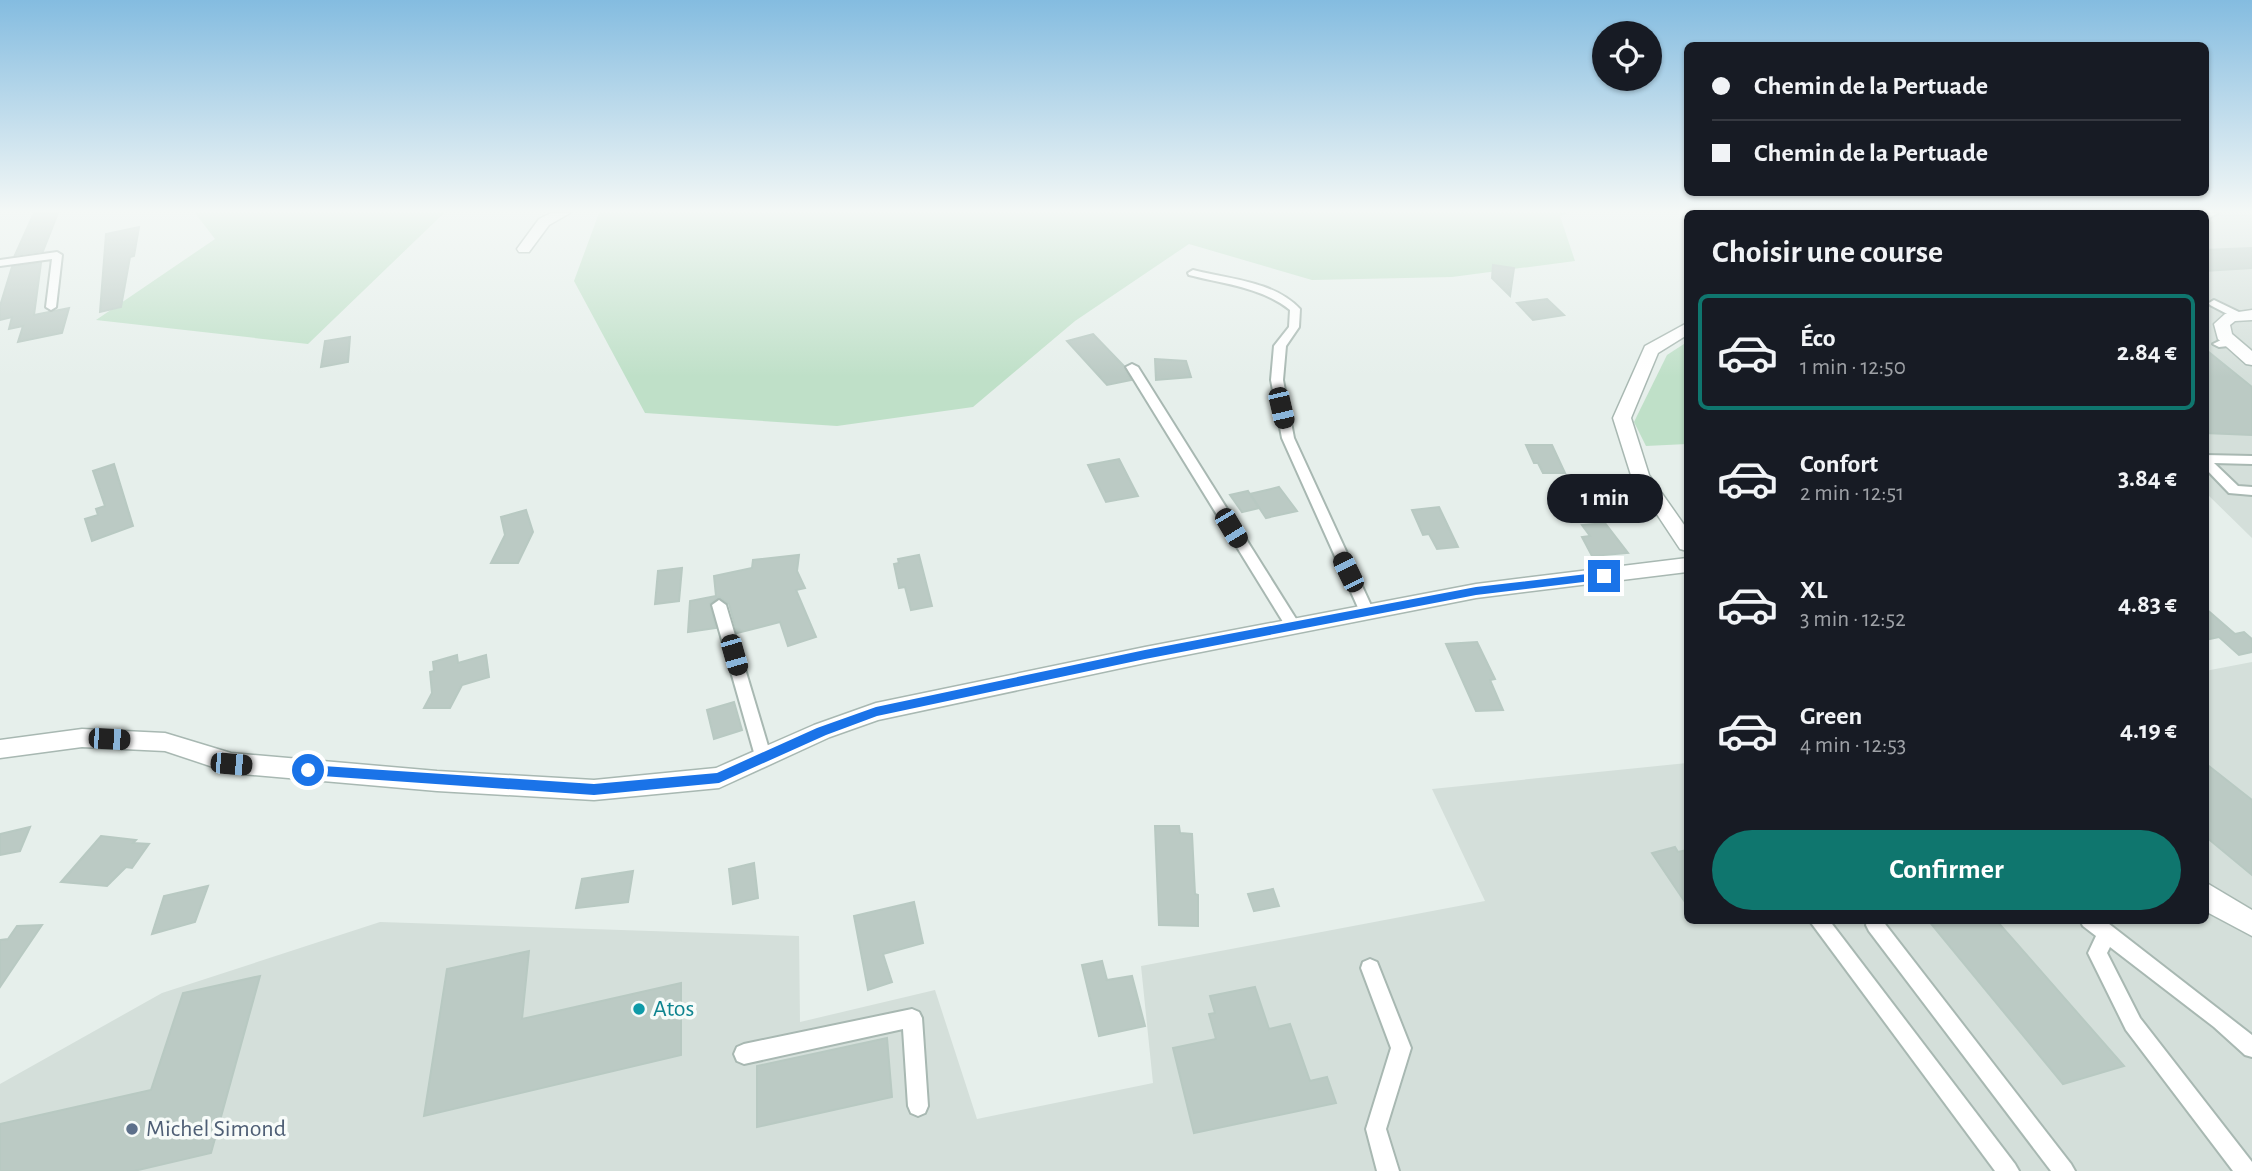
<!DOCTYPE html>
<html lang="fr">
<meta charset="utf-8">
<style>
:root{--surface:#171b24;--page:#242831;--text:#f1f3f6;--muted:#9ea1a6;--line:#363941;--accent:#0f766e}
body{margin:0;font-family:"Alegreya Sans",sans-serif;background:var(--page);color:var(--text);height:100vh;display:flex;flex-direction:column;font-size:26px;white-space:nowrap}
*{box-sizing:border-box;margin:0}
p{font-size:23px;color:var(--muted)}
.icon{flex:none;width:38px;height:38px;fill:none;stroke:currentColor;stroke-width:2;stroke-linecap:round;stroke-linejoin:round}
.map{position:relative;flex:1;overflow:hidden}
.drawer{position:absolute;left:1684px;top:210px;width:525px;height:714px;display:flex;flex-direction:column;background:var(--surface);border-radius:10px;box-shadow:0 2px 5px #0004}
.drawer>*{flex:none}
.hud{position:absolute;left:1684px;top:42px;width:525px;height:154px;border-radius:10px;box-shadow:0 2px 5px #0004;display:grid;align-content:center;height:154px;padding:0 28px;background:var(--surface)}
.controls{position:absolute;left:1592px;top:21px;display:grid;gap:14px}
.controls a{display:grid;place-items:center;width:70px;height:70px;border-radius:50%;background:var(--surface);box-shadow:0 2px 5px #0004;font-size:35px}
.end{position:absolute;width:32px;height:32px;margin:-16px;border:9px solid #1a73e8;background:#fff;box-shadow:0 0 0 4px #fff}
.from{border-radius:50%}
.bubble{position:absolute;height:49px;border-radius:24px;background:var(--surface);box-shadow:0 2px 5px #0004;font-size:23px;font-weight:700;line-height:49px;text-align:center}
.car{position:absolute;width:21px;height:42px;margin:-21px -10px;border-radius:9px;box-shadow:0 0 5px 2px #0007;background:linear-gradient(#222 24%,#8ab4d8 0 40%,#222 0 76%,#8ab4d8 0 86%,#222 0)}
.hud b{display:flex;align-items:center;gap:24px;height:66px;font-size:26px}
.hud b+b{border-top:2px solid var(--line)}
.hud i{width:18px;height:18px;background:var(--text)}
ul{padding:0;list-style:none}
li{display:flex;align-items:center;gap:21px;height:116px;margin:0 14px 10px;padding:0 14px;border:4px solid transparent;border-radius:10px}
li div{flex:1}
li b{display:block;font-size:26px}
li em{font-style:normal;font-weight:700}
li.selected{border-color:var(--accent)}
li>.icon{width:63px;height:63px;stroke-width:1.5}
h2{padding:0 28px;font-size:32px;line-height:84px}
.cta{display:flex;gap:14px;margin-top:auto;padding:14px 28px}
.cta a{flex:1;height:80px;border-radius:42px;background:var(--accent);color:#fff;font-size:28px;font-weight:700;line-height:80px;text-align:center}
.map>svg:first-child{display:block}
.built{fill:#d4dfda}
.green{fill:#bfe0c8}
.building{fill:#bbcac4;stroke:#b8c9c2;stroke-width:2}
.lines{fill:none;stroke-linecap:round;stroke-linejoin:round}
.service-casing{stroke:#a8b8b2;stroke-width:4}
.minor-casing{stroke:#a8b8b2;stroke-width:3}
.service{fill:#fff;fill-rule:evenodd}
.minor{fill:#fff;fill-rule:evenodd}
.route{fill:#1a73e8}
.culture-dot{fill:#0f9aa8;stroke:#f7fbf9;stroke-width:2.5}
.service-dot{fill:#5c6f8a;stroke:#f7fbf9;stroke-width:2.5}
.labels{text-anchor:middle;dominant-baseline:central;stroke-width:7;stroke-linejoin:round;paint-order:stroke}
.near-culture-label{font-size:24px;fill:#0d838f;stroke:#f7fbf9;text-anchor:start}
.near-service-label{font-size:24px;fill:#4e5e75;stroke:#f7fbf9;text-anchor:start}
</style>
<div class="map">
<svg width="2252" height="1171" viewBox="0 0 2252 1171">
<rect width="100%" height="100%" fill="#e6efeb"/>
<g class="built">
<polygon points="2252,213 2252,538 2205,492 2205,214 2150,214"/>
<polygon points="2252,662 2252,1171 0,1171 0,1084 162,993 380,922 799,936 800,1022 935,990 977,1119 1153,1083 1141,966 1485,901 1432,789 1687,763 1687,920 2205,920 2205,671"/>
</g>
<g class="green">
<polygon points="195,213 444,213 308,344 96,320 215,239"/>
<polygon points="599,213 1569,213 1560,216 1575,261 1452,277 1312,280 1189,244 1075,321 973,407 837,426 645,413 574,281"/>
<polygon points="1687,342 1687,444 1646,446 1634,422 1667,355"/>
</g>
<g class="building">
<polygon points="34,213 58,213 43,251 15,255"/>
<polygon points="139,227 134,256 130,257 121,307 100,312 106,234"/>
<polygon points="2252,248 2252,268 2205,271 2205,250"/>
<polygon points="41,263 34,315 69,308 62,333 18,342 23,326 9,329 12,317 0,320 0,306 12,267"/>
<polygon points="1493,265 1514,268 1510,296 1492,278"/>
<polygon points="1547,299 1564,315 1533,320 1517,303"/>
<polygon points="1093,334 1124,366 1131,380 1107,385 1067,341"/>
<polygon points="350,337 348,362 321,367 325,341"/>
<polygon points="2205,349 2252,387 2252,435 2205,433"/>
<polygon points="1155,359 1186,361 1191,377 1156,380"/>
<polygon points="1526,445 1552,445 1565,473 1543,473 1538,463 1534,463"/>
<polygon points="1119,459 1138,496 1106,502 1088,465"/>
<polygon points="114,464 133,526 92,541 85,519 98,515 96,509 105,506 93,471"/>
<polygon points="1279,487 1297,511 1266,518 1250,494"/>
<polygon points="1248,491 1259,508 1242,512 1230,495"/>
<polygon points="1439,507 1458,547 1437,549 1429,534 1423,535 1412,510"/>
<polygon points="526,510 533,532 518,563 491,563 505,535 501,517"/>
<polygon points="1605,523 1628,553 1592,556 1582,537 1590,536 1582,525"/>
<polygon points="799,555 797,571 805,588 796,590 816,637 788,646 780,622 737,633 729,604 719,597 710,604 716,628 688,632 690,601 716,596 714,576 752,568 753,560"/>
<polygon points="919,555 932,606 911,610 905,587 899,588 894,564 899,563 898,559"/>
<polygon points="682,568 679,601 655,604 658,571"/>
<polygon points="2205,608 2235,634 2244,632 2252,639 2252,652 2239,655 2219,637 2205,640"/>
<polygon points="1477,642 1495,679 1490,680 1503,710 1476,711 1446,644"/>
<polygon points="457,655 458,663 486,655 489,677 462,685 450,708 424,708 432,693 430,672 434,671 433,662"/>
<polygon points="734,702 742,730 714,739 707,710"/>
<polygon points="2205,763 2252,800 2252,875 2205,836"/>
<polygon points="1155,826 1179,826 1180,833 1192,834 1195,894 1198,895 1198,926 1159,925"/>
<polygon points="30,827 20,851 0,855 0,834"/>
<polygon points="101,836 136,840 133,843 149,844 132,868 126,867 107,886 61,882"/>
<polygon points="1675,847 1678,852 1687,850 1687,905 1652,853"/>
<polygon points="754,863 758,898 733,904 729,869"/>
<polygon points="633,871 628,902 576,908 582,879"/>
<polygon points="208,886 195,922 152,934 164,896"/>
<polygon points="1273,889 1279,906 1254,911 1248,894"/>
<polygon points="914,902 923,943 883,954 892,982 868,990 854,916"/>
<polygon points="1928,920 1996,920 2124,1066 2063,1084"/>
<polygon points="42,925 25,950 0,987 0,940 8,939 17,926"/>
<polygon points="529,951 522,1019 681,983 681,1055 424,1116 447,969"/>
<polygon points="1102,961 1107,980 1132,976 1145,1026 1099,1036 1082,965"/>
<polygon points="260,976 211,1153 134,1171 0,1171 0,1124 151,1090 183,993"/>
<polygon points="1255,987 1269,1029 1290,1024 1310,1081 1327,1077 1336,1103 1194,1133 1173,1048 1216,1039 1209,1014 1215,1013 1210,996"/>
<polygon points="887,1038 892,1097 757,1127 757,1066"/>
</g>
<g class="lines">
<g class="service-casing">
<g id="service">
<polygon points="2218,213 2205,220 2205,214"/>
<polygon points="57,252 62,255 56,307 51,310 46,307 52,259 0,266 0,260"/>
<path d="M1193,270c35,9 81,11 107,39l-1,18 -13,19 -3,34 11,58 80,174 -2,4 -5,1 -7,-5 -78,-174 -11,-58 3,-34 15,-19 1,-17c-29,-23 -66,-26 -101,-35l-1,-2z"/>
<polygon points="2214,300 2243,314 2244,316 2243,318 2235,318 2210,305 2209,303"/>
<polygon points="2233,340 2237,341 2237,345 2219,347 2213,344 2219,341"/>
<polygon points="1132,364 1138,367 1298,622 1300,626 1298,630 1288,630 1126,367"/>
<polygon points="2205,455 2252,456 2252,464 2214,463 2238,486 2252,487 2252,495 2229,493 2205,468"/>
<polygon points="719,600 726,605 771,756 769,760 763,762 757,760 755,756 712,605"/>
<polygon points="1809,920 1829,920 2015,1164 2019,1171 1995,1171"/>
<polygon points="1868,920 1882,920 2071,1164 2075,1171 2051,1171 1869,931 1866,925"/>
<polygon points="2080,920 2104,920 2252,1035 2252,1057 2245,1055 2214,1027 2110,947 2107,953 2140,1018 2252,1162 2252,1171 2233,1171 2126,1030 2088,953 2096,936 2083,926"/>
<polygon points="1370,959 1377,962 1411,1048 1386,1129 1399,1171 1377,1171 1366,1129 1391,1048 1361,968 1363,962"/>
<polygon points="912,1009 919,1012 922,1018 928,1106 925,1113 918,1116 911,1113 908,1106 903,1029 744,1064 737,1061 734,1054 737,1047 744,1044"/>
</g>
</g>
<g class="minor-casing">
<g id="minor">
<polygon points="551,213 570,213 549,225 529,252 519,252 517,249 539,219"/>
<rect x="1735" y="213" width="14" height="1"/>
<polygon points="2252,310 2252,320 2235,321 2230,325 2232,334 2252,351 2252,365 2246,364 2218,339 2214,324 2225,314"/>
<polygon points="1687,323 1687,335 1658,353 1631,418 1649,475 1687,529 1687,551 1680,549 1631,475 1613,418 1645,346"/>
<polygon points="1687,558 1687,572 1476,598 1145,663 878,720 830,737 719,788 594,800 437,791 231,773 165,751 82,747 0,758 0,740 82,729 165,733 231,753 437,771 594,780 716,768 814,725 876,703 1145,647 1476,584"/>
<polygon points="2205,882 2252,910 2252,936 2205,911"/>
</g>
</g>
<use href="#service" class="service"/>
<use href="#minor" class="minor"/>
</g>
<linearGradient id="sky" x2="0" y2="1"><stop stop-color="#84bce0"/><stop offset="0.56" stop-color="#f4f8f6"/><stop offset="1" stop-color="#f4f8f6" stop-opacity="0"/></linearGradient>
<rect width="2252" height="377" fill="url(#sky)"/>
<polygon class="route" points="1604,572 1608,573 1608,579 1476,595 1145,659 877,716 826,735 719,783 594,795 308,775 302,770 308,765 594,784 717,773 817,728 876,707 1145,650 1476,587"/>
<circle class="culture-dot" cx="639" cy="1009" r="7"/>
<circle class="service-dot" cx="132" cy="1129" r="7"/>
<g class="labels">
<g class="near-culture-label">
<text x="653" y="1009">Atos</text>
</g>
<g class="near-service-label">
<text x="146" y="1129">Michel Simond</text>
</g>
</g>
</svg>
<div class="controls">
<a><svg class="icon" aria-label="locate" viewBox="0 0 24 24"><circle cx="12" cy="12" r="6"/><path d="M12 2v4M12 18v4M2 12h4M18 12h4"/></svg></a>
</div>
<i class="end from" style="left:308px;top:770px"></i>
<i class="end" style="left:1604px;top:576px"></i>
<div class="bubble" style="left:1547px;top:474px;width:116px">1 min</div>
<i class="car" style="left:1281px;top:408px;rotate:167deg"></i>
<i class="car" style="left:1231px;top:528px;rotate:149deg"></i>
<i class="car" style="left:1348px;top:572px;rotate:334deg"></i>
<i class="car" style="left:734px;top:655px;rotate:164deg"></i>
<i class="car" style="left:109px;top:739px;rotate:93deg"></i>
<i class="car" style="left:231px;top:764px;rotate:95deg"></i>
<div class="hud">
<b><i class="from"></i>Chemin de la Pertuade</b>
<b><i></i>Chemin de la Pertuade</b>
</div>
<section class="drawer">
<h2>Choisir une course</h2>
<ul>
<li class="selected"><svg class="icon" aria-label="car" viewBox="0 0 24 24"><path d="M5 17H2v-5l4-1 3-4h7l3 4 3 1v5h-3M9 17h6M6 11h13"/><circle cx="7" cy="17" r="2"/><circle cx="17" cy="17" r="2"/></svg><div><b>Éco</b><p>1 min · 12:50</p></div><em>2.84 €</em></li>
<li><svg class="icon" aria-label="car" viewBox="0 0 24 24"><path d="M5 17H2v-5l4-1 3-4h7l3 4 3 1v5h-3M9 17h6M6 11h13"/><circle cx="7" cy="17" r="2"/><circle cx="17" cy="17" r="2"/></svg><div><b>Confort</b><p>2 min · 12:51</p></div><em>3.84 €</em></li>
<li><svg class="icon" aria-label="car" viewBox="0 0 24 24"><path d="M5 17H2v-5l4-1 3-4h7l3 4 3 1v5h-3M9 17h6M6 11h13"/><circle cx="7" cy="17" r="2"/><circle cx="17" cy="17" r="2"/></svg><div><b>XL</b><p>3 min · 12:52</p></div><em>4.83 €</em></li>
<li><svg class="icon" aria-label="car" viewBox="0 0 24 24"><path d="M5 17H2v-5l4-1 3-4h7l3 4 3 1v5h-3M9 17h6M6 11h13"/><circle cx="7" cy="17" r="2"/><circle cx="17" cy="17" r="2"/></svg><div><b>Green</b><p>4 min · 12:53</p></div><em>4.19 €</em></li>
</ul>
<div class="cta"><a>Confirmer</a></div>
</section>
</div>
